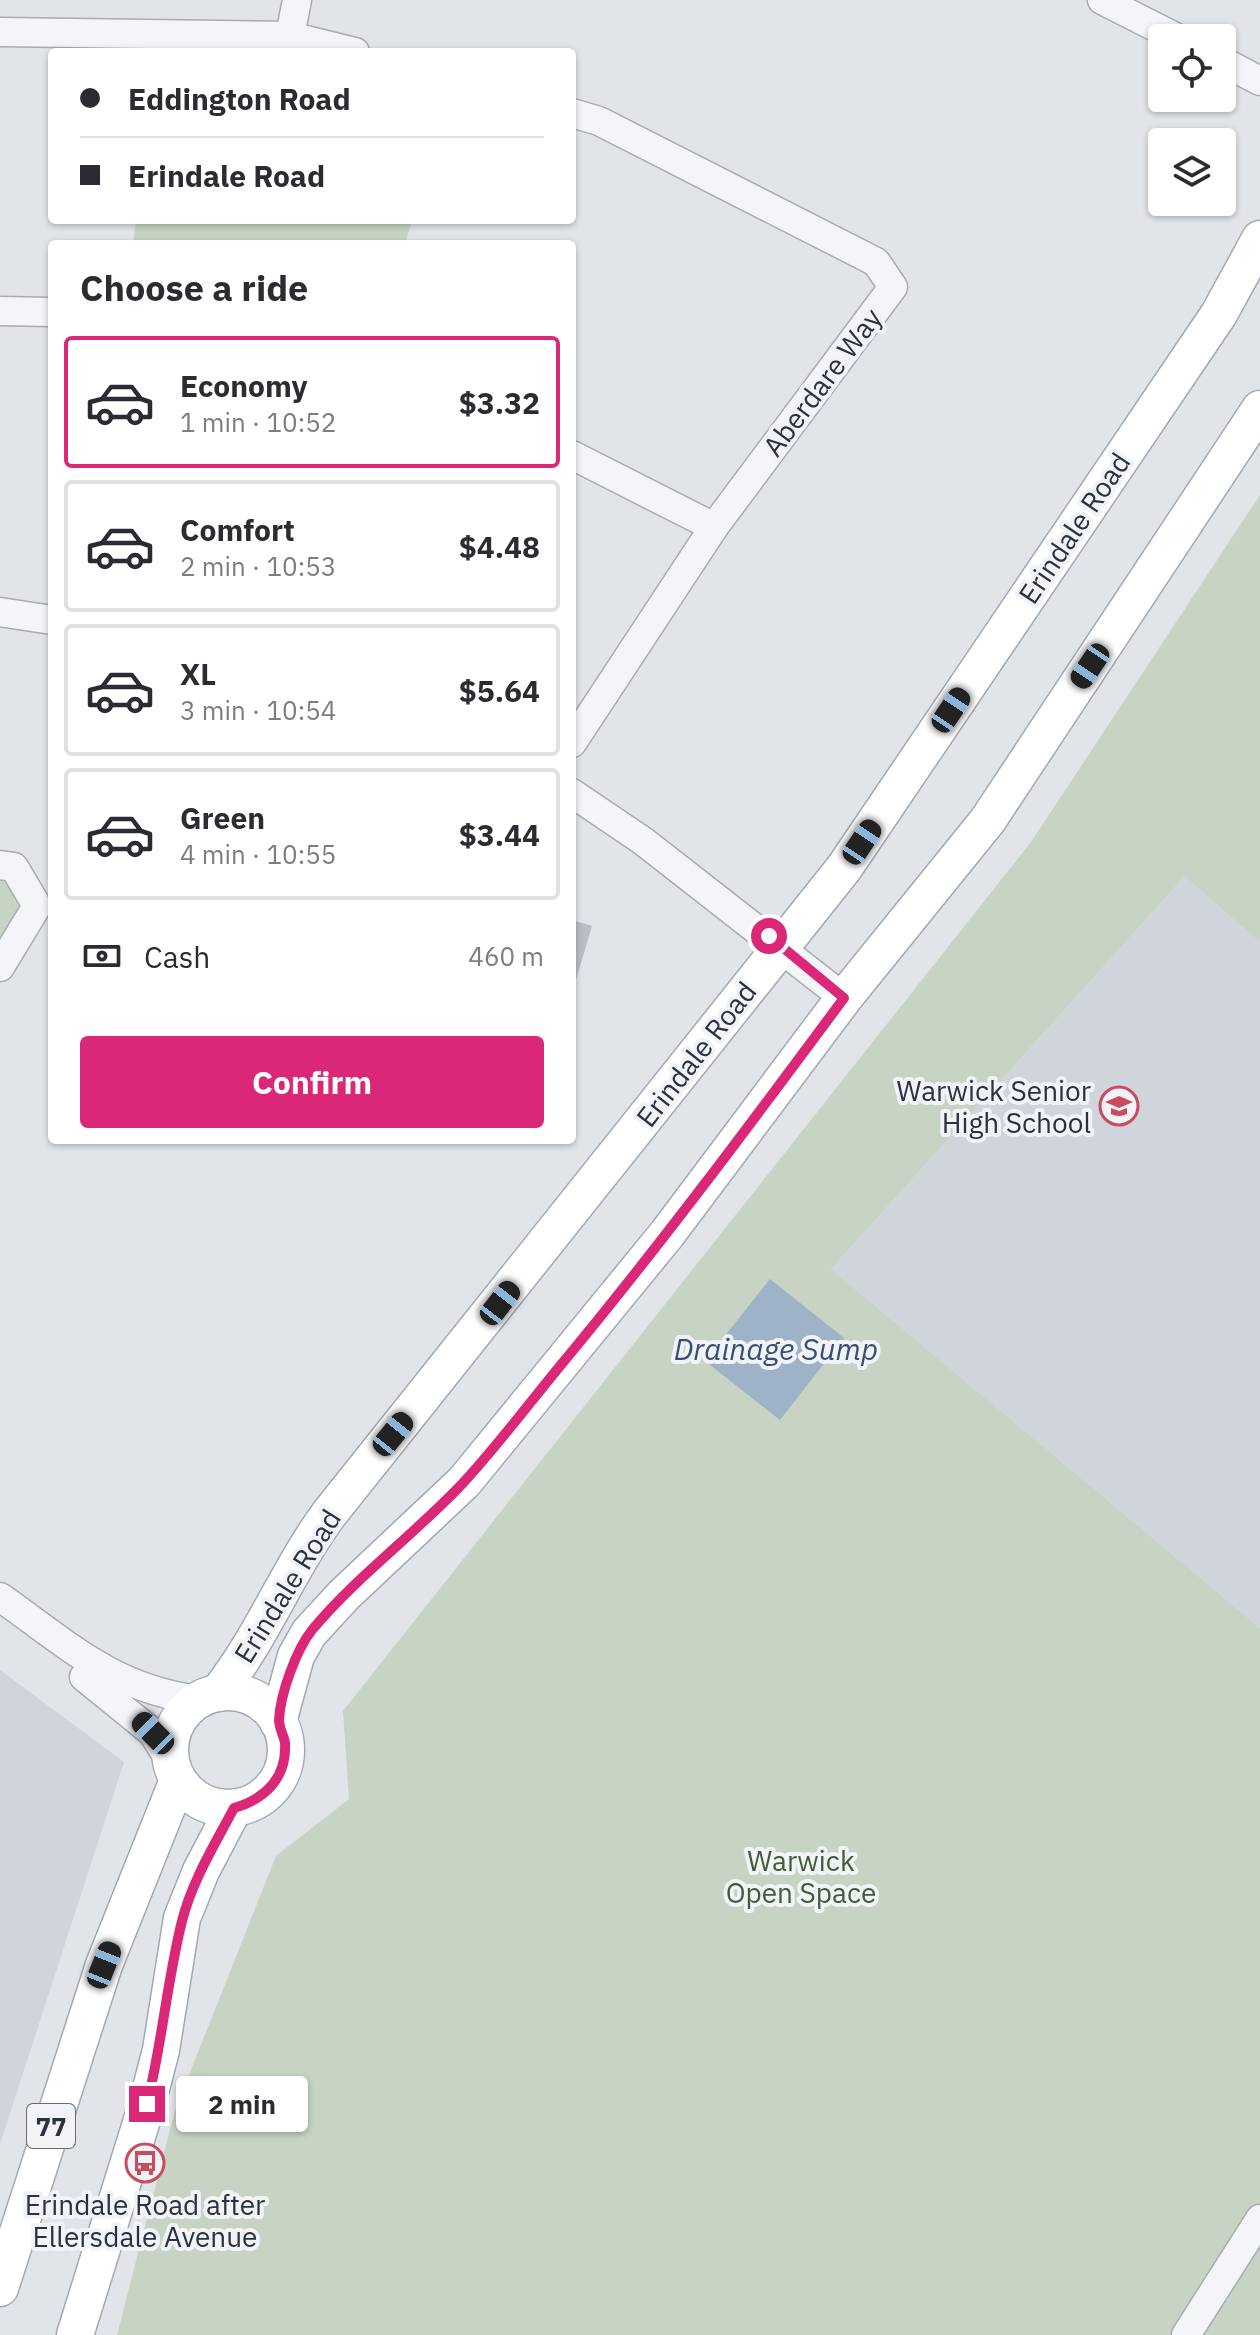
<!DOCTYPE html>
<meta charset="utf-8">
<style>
:root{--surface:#fff;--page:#f7f7f7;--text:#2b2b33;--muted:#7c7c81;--line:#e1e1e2;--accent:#db2777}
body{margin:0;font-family:"IBM Plex Sans",sans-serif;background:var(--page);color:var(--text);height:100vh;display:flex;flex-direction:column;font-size:30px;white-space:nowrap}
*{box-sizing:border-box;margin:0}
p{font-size:26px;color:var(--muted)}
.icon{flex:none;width:44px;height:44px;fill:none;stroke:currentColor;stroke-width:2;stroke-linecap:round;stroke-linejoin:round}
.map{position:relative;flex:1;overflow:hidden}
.details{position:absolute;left:48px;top:240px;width:528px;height:904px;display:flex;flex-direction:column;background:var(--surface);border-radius:8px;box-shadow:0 2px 6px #0004}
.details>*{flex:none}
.guide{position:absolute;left:48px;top:48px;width:528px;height:176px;border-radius:8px;box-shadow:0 2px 6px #0004;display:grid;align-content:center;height:176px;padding:0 32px;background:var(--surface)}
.buttons{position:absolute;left:1148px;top:24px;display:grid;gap:16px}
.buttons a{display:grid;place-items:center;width:88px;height:88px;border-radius:8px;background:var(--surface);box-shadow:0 2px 6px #0004;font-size:40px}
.end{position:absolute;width:36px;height:36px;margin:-18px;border:10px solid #db2777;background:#fff;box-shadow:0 0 0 4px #fff}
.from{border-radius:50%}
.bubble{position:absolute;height:56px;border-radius:8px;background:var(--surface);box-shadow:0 2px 6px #0004;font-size:26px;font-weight:700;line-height:56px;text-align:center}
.car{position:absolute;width:24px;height:48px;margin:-24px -12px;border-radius:10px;box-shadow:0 0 6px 2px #0007;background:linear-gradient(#222 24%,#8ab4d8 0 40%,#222 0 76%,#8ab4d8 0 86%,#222 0)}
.guide b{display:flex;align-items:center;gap:28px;height:76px;font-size:30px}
.guide b+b{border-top:2px solid var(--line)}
.guide i{width:20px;height:20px;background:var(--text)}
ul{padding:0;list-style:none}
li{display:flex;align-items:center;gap:24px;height:132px;margin:0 16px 12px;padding:0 16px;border:4px solid var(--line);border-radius:8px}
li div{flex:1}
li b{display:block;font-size:30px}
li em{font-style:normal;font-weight:700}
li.active{border-color:var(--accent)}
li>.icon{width:72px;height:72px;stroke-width:1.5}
h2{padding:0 32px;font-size:36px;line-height:96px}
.pay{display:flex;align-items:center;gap:20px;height:88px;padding:0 32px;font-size:30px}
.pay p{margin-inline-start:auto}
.cta{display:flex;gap:16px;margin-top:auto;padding:16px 32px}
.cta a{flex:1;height:92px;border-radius:8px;background:var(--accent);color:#fff;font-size:32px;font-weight:700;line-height:92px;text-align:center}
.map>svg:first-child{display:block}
.built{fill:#d0d4db}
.green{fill:#c7d3c3}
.water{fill:#9eb2c8}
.building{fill:#b9bec6}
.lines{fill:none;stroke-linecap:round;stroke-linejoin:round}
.minor-casing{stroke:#a6acb4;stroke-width:31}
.major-casing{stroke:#a1a9b5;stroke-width:39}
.minor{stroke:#f4f5f8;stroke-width:28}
.major{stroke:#fff;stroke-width:36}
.route{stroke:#db2777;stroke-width:10}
.labels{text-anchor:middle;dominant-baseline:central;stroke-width:8;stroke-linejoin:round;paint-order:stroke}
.shield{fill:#f1f3f7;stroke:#666c78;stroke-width:2}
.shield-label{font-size:26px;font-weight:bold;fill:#2a3241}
.street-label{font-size:28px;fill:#2a3241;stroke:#f1f3f7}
.poi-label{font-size:28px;fill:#2a3241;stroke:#f1f3f7;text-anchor:end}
.park-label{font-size:28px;fill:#3e5c38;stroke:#f1f3f7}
.water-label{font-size:30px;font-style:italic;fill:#365074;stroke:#f1f3f7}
</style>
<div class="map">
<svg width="1260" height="2335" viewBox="0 0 1260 2335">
<rect width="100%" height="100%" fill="#e1e5ea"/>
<g class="built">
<polygon points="1186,875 1260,942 1260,1628 831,1269"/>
<polygon points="0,1670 124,1762 0,2144"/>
</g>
<g class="green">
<polygon points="136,220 412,220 405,244 133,244"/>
<polygon points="1260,495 1260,942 1185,876 831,1269 1260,1628 1260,2335 117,2335 175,2110 276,1856 349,1799 343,1711 1031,842"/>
<polygon points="0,878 5,878 29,910 0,953"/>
</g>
<polygon class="water" points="770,1279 844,1338 780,1420 705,1361"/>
<polygon class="building" points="572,920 592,926 573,990 572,989"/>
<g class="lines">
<g class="minor-casing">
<g id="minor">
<polyline points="1102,0 1177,38"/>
<polyline points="0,32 290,36 355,52"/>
<polyline points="290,36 297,0"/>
<polyline points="1222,61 1260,81"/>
<polyline points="572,113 599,121 876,262 893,287 714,527 572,743"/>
<polyline points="0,311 52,312"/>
<polyline points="572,455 714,527"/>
<polyline points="0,612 52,620"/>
<polyline points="572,793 643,841 844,998"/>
<polyline points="0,865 14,867 37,906 0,967"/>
<path d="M0,1597c68,48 113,92 199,103"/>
<polyline points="84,1677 153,1733 171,1762"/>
<polyline points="1186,2335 1260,2219"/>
</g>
</g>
<g class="major-casing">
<g id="major">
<circle cx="228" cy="1750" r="58"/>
<path d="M218,1693c44,-55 69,-122 111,-179l515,-646 375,-554 41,-75"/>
<polyline points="278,1722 296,1656 309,1633 344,1595 464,1482 667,1234 844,998 988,820 1260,409"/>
<polyline points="0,2288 104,1965 178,1780"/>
<polyline points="75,2335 147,2104 161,2050 182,1918 201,1871 234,1808"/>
</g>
</g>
<use href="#minor" class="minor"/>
<use href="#major" class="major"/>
</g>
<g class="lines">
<path class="route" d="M147,2104c15,-60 20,-123 35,-183 10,-40 33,-77 52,-113 31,-9 53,-30 51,-65 -1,-7 -6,-15 -6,-23 1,-25 17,-70 33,-90 45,-54 103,-96 151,-147 34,-37 65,-78 97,-117 99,-119 192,-244 284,-368l-75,-62"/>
</g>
<defs>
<g id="school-ring" transform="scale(2)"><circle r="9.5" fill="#f1f3f7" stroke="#ca4b5c" stroke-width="1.5"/><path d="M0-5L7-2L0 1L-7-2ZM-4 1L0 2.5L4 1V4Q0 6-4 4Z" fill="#ca4b5c"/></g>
<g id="bus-ring" transform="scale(2)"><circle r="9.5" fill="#f1f3f7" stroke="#ca4b5c" stroke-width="1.5"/><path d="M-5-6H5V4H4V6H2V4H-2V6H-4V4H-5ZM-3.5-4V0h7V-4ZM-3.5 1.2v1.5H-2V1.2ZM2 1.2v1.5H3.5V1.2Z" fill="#ca4b5c"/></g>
</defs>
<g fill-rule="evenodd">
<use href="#school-ring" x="1119" y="1106"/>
<use href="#bus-ring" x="145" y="2163"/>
</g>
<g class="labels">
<rect class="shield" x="27" y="2104" width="48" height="44" rx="6"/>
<g class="shield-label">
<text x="51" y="2126">77</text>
</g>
<g class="street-label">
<text transform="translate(822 382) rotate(-53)">Aberdare Way</text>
<text transform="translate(1074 528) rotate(-56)">Erindale Road</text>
<text transform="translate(696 1054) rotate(-52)">Erindale Road</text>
<text transform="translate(287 1586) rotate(-58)">Erindale Road</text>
</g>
<g class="poi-label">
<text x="1091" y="1090">Warwick Senior<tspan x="1091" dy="32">High School</tspan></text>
<text x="145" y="2204" text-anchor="middle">Erindale Road after<tspan x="145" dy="32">Ellersdale Avenue</tspan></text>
</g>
<g class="park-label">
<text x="801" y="1860">Warwick<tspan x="801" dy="32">Open Space</tspan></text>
</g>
<g class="water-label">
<text x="776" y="1348">Drainage Sump</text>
</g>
</g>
</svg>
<div class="buttons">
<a><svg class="icon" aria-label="locate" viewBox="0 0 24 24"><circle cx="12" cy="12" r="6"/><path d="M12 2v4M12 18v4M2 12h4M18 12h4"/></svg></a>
<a><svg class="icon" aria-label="layers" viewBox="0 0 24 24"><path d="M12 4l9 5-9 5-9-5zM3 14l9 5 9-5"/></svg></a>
</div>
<i class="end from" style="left:769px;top:936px"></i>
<i class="end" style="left:147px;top:2104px"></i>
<div class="bubble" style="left:176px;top:2076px;width:132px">2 min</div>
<i class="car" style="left:1090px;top:666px;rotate:214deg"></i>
<i class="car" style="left:951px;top:710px;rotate:34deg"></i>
<i class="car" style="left:862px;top:842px;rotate:34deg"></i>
<i class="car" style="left:500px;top:1303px;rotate:38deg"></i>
<i class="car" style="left:393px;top:1434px;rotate:39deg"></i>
<i class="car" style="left:153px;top:1733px;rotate:315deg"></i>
<i class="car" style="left:104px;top:1965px;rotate:22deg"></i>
<div class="guide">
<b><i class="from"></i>Eddington Road</b>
<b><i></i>Erindale Road</b>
</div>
<section class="details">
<h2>Choose a ride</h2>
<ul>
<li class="active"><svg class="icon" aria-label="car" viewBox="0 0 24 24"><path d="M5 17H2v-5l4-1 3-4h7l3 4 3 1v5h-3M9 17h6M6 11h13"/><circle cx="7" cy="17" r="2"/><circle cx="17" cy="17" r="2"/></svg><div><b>Economy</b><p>1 min · 10:52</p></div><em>$3.32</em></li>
<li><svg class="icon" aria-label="car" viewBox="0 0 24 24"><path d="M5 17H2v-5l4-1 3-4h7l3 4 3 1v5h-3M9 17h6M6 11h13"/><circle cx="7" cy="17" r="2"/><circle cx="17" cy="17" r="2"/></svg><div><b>Comfort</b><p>2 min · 10:53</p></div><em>$4.48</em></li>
<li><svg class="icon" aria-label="car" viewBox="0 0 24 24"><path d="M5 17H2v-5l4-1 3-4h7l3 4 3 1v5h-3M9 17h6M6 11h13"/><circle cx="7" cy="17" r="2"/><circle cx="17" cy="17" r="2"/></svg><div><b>XL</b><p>3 min · 10:54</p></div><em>$5.64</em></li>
<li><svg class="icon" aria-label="car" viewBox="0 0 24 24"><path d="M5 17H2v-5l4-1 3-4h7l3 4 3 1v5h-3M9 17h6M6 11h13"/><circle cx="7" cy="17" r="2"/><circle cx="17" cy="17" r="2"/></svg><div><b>Green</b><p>4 min · 10:55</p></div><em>$3.44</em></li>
</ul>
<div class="pay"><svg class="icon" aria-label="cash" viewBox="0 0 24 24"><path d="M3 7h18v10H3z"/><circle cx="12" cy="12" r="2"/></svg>Cash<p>460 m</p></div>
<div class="cta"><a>Confirm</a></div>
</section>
</div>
